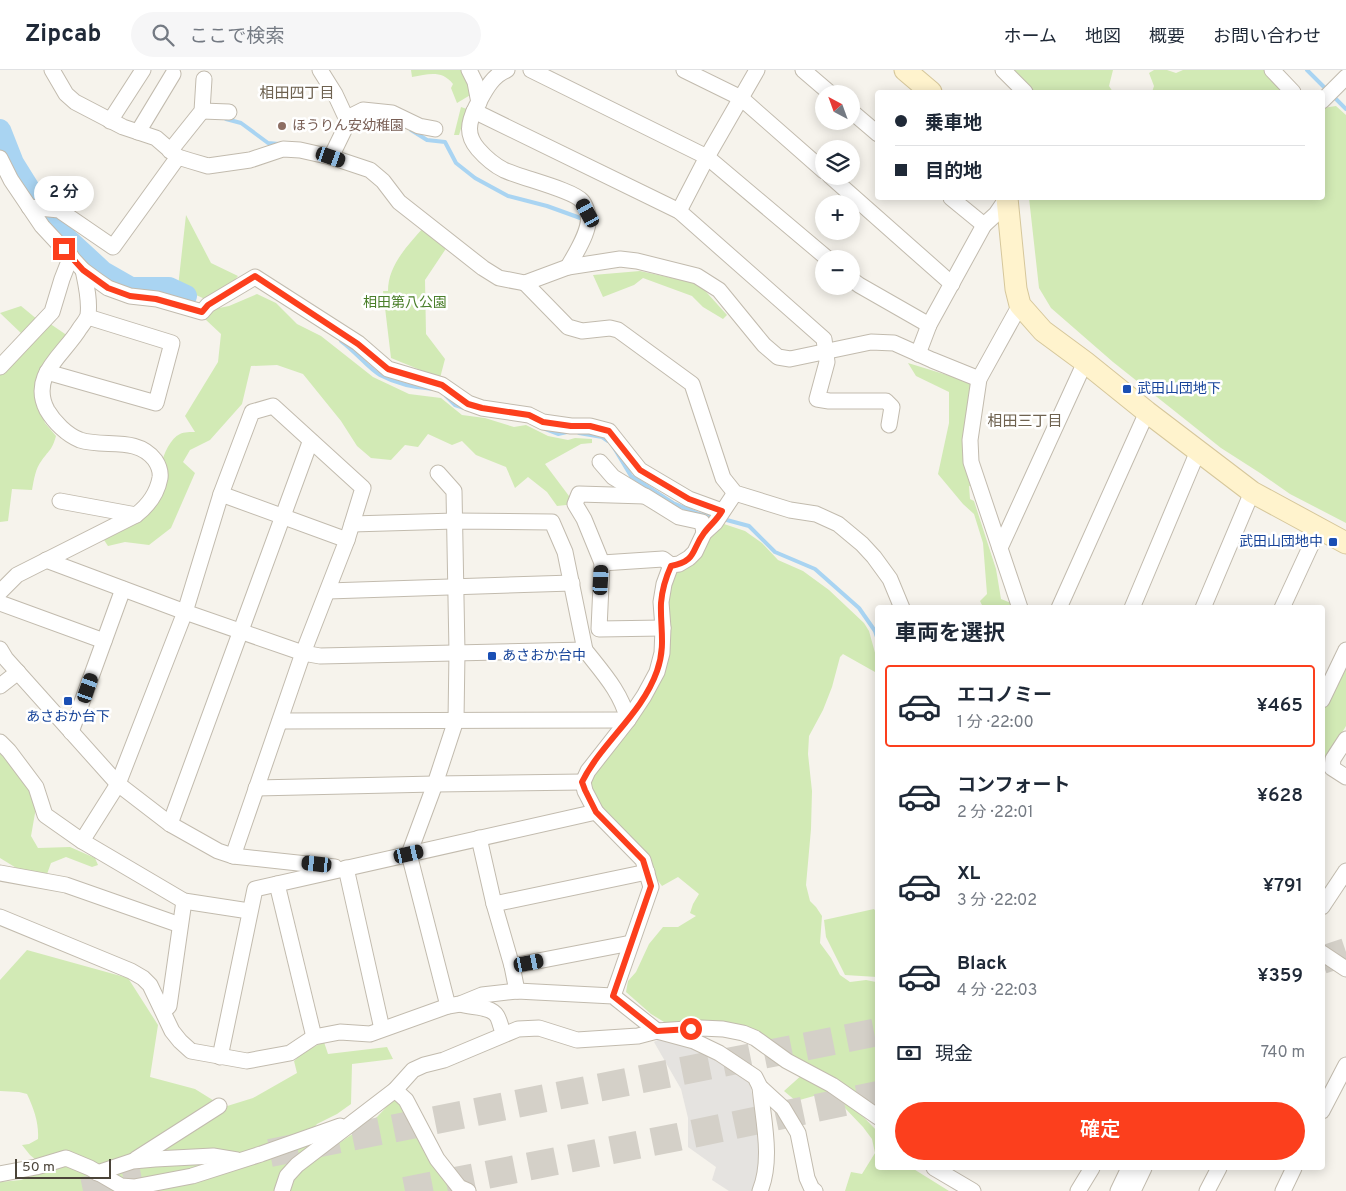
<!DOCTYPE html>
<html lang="ja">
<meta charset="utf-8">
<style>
:root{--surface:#fff;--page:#f6f6f7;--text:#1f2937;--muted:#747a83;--line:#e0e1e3;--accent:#fc3f1d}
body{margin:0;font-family:Overpass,"Noto Sans JP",sans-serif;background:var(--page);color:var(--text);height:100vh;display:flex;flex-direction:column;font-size:19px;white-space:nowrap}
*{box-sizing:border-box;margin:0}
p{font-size:16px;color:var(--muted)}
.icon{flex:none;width:28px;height:28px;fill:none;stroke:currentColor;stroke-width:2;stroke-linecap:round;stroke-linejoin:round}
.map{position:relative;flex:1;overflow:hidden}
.details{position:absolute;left:875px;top:535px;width:450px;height:565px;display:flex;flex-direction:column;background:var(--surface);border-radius:5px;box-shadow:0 2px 12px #0003}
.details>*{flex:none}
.banner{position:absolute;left:875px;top:20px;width:450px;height:110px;border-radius:5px;box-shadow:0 2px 12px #0003;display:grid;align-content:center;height:110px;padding:0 20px;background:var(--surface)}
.needle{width:32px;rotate:319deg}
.buttons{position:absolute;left:815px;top:15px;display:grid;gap:10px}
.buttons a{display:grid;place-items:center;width:45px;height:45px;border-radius:50%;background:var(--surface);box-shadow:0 2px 12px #0003;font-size:25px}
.scale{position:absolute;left:15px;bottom:12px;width:96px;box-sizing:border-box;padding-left:5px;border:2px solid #4b4439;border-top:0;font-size:14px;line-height:18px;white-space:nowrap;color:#4b4439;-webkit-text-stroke:4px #fff;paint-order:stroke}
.end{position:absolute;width:22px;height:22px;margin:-11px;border:6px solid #fc3f1d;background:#fff;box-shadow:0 0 0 2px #fff}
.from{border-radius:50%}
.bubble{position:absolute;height:35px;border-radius:18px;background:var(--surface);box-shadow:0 2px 12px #0003;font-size:16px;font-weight:600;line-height:35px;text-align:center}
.car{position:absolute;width:15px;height:30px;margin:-15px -8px;border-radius:6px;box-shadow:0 0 4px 1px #0007;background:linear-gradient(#222 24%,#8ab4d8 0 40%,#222 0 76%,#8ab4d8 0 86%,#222 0)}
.banner b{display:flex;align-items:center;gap:18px;height:48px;font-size:19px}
.banner b+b{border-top:1px solid var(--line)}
.banner i{width:12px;height:12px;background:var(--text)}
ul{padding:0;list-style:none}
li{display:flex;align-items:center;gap:15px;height:82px;margin:0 10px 8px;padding:0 10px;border:2px solid transparent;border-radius:5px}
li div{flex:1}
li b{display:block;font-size:19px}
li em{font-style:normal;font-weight:600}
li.active{border-color:var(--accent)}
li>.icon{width:45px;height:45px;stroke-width:1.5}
h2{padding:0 20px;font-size:22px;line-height:60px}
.pay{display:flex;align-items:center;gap:12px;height:55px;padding:0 20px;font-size:19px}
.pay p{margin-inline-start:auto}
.cta{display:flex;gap:10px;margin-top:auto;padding:10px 20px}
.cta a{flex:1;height:58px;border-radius:30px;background:var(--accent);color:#fff;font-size:20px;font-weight:600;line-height:58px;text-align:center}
header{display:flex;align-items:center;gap:30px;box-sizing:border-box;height:70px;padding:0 25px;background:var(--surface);border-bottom:1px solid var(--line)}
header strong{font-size:24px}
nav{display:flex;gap:28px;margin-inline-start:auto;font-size:18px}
.search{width:350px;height:45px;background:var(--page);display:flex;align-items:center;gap:12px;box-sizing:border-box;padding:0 18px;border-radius:28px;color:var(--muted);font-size:19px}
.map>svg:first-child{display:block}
.green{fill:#d2eab5}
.parking{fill:#e5e3e0}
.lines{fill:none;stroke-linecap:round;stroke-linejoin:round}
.stream{stroke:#a9d4f2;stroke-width:4}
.river{stroke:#a9d4f2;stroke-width:22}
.highway-tunnel{stroke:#d4d0c8;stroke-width:28;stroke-dasharray:28 14;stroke-linecap:butt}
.street-casing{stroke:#c2bbae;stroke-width:17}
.secondary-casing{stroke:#d6c79b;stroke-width:23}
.street{stroke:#fff;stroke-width:15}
.secondary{stroke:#fff3cd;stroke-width:21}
.route{stroke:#fc3f1d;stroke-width:6}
.education-dot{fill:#8d6e63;stroke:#fff;stroke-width:2}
.transit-dot{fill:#1a4fb4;stroke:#fff;stroke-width:2}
.labels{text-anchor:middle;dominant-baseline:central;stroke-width:5;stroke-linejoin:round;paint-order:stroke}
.education-label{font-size:14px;fill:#785e54;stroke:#fff;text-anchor:start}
.park-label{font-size:14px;fill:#4a7f2a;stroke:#fff}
.transit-label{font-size:14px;fill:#164399;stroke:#fff;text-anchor:start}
.neighbourhood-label{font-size:15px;fill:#6e6250;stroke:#fff}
</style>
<header>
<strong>Zipcab</strong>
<div class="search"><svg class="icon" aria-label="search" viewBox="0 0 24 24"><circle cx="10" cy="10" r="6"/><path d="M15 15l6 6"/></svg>ここで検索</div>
<nav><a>ホーム</a><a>地図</a><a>概要</a><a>お問い合わせ</a></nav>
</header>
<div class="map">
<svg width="1346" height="1121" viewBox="0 0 1346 1121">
<rect width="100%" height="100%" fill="#f6f3ec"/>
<g class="green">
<path d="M411,0h53l8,24 -15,9 -6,-15 2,-4c-11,-14 -24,-10 -41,-7z"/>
<polygon points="1008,0 1113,0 1109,16 1113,22 1030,22"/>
<polygon points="1154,0 1167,0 1176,3 1183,0 1266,0 1283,22 1152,22 1154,16 1149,3"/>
<polygon points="1336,36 1346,45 1346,453 1290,424 1260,403 1221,378 1113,292 1051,238 1039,218 1029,128 1322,128 1323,38"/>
<polygon points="461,37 467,39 459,65 454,65"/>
<polygon points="186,145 211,193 238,206 226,220 205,229 178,217"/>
<path d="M424,157l23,20 -22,33 1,54 19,25 -5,19 -49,-20 -8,-67h5c0,-26 20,-46 36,-64z"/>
<polygon points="640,201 699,214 727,245 723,249 703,237 692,226 643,208 634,215 603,227 593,205"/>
<path d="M257,224l19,9 21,21 24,12 52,41 36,17 32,4 21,17 23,3 29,9 12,-2 22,11 20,4 7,-2 17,1v4l-11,1 -36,20 30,40 -18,2 -10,-14 -19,-15 -13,11 -9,-21 -30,-12 -14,-14 -10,4 -24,-11 -10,13 -13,-2 -14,15 -20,-2 -14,-12 -16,-25 -38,-47 -26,-9 -26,1 -9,38 -32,36 -20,10 -7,12 12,11 -24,55 -22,17 -24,-3 -17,4 -6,-9 48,-28c5,-19 11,-66 30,-75 4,-2 11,-2 15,-2l-10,-16 33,-54 3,-28 -16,-15 4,-9 20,-4z"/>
<polygon points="21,236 38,250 22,264 0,243"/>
<path d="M49,253l19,13 -31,43 1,24 7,20 11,13c-4,14 -6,13 -14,24 -7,9 -8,20 -10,30l-20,-1 -4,32 -8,1v-148z"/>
<polygon points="908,293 973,313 974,417 969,416 970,429 974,431 996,499 1001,529 1011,533 1012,537 983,537 980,531 987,524 983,473 974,444 963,434 938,404 949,353 949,322 916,306"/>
<polygon points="721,453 745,461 762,473 778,490 803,501 829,520 864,553 869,561 877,590 877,616 875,618 875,602 843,584 840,587 832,617 823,640 809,666 808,684 812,721 811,759 806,815 810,831 816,837 822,846 820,873 831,888 840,905 850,912 866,910 876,912 877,915 877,1042 844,1014 809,997 766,968 743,955 724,952 669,955 651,944 626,922 628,911 636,902 649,874 663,857 678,857 696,846 690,843 693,834 699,824 678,807 662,816 589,722 591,706 661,602 664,527 674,500"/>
<polygon points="1346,590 1346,656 1326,689 1323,687 1323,641"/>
<polygon points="0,677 21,704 37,732 31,766 38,778 70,777 95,788 98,795 92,797 66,787 51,793 47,804 18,799 0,788"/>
<polygon points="874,839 878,845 877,907 845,905 826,867 824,850"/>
<path d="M27,880l101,28 30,47 -8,52 45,12 29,18 29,-9 44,-25 -3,-12 11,-10 19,-9 4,12 59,-7 6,12 -41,5 -1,40 -14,10 -20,10 -4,5 -1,20 -34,42h-278v-9l21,-2 27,-10 -18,-15 -8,-10 7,-1 9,-5c1,-16 -4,-30 -11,-45l-8,-2 -19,-1v-111z"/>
<polygon points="803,1004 847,1030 877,1061 878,1098 912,1098 949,1121 845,1121 851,1102 862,1104 875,1083 872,1069 863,1057 843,1036 828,1024 821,1024 796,1031 784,1021"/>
<polygon points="393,1030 399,1031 455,1121 290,1121 296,1105 302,1099 377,1047"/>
</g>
<polygon class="parking" points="661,968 687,976 729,994 749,1009 760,1062 762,1106 756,1121 729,1121 712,1110 716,1097 688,1077 688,1048 681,1019 654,972"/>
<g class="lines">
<g class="stream">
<polyline points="1307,0 1328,21"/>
<polyline points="1333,26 1346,39"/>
<polyline points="226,49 241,53 268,73 279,74"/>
<polyline points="357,50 387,50"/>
<polyline points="411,60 427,70 445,72 456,93 475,108 508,126 547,136 583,149"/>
<path d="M341,271c13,9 28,28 39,34 17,9 35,13 54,14"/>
<polyline points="446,326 455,335 464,338"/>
<polyline points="545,359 558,364 567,362"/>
<polyline points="579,363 602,367 608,371"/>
<polyline points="613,376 631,406 673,433 699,444 714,447"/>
<polyline points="723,449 749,456 775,482 815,499 859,538 875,561 878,570"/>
</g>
<polyline class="river" points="0,60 13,93 51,154 103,202 131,218 169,218 186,226"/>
<g class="highway-tunnel">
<polyline points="1322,890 1346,882"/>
<polyline points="270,1083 878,962"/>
<polyline points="83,1121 142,1109"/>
<polyline points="405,1121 678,1067 878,1025"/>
</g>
<g class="street-casing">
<g id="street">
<polyline points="52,0 66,24 75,32 123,57 156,68 178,87 191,91 208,96 250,90 283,79 300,80 331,87 370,100 383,111 399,132 483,198 499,208 525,213 568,197 620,189 637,191 697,206 719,220 764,275 778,287 790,289 871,272 894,273 932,290 979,309"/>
<polyline points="320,0 335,24 348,52 331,87"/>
<polyline points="469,0 475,12 479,33"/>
<path d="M507,0c-16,6 -23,23 -31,37 -8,16 -10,28 2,42 7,8 16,16 26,21 17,8 69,20 78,31 2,2 4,7 5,10 7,15 -12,43 -19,56"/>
<polyline points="531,0 707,87 828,189"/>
<polyline points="684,0 741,28 824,101"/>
<polyline points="803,0 831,24"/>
<polyline points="1003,0 1025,22"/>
<polyline points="1272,0 1293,22"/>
<polyline points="1322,31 1346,7"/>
<polyline points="202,41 229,42"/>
<polyline points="474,41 679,141 824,269 827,292 817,329 829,331 886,331 892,337 889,355"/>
<polyline points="851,41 878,64"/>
<polyline points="110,51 143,0"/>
<polyline points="348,52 353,45 363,40 392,43 419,56 435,59"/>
<polyline points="138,62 173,4"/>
<polyline points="170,81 202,41 204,9"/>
<polyline points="0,88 11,110 42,156 83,200 98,211 108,218 130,226 157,229 202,242 208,235 255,207 358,273 388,299 442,315 468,333 482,338 529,345 543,352 571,356 590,356 609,361 640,400 689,429 722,441"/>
<polyline points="830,106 952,214"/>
<polyline points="951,128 984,155"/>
<polyline points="29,137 59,140 113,177 178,87"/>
<polyline points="679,141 707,87 757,0"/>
<polyline points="851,209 859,215 929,255"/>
<polyline points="525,213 568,257 582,261 610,258 618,260 692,314 723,408 735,423 790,440 816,444 838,454 862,474 874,487 890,509 902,538"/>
<polyline points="1020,235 979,309 970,370 971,392 1020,538"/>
<polyline points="918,284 929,255 984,155 996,144 1007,128"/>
<polyline points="0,297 52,242 62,209 71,186"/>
<polyline points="47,302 156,333 172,273 88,247"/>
<polyline points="600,392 613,407 644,426"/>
<polyline points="438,403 454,421 457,582 456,650 435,714 409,784 448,936"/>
<polyline points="221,424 347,470"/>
<polyline points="60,431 136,445"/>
<polyline points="352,454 455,451 552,452 565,482 585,580"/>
<polyline points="1000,478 1085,292"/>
<path d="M46,490l139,52 118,41 17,3 265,-6c18,23 36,42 43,70"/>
<polyline points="602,493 663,489 671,495"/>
<polyline points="328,521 572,513"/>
<path d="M0,522l17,-17 119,-60c13,-10 21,-21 24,-37 1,-7 -1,-12 -5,-18 -18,-24 -50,-12 -75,-20 -13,-5 -26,-18 -33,-30 -18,-35 17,-55 33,-82 3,-4 7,-9 8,-13 2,-15 -2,-31 -5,-45"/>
<polyline points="0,533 104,571"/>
<polyline points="1059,538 1147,342"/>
<polyline points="1132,538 1198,381"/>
<polyline points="1203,538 1252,422"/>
<polyline points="1282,538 1319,458"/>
<polyline points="663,558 599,559 602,493 584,449 575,434 579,424 645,426 679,447 702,452 704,463"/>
<polyline points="0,579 6,589 118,714 170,754 218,781 233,786 335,797"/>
<polyline points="0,616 18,602"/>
<polyline points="1322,630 1346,580"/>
<polyline points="280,651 628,650"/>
<polyline points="71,662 123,519"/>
<polyline points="1346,669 1333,689 1332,698 1346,707"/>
<polyline points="0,672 9,681 36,717 45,745 82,771 184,831 249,841"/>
<polyline points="256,718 435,714 583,712"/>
<polyline points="170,754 309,375 312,372"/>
<polyline points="479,768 494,834 512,896 517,921"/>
<polyline points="82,771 118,714 185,542 221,424 252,342 273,336 363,418 347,470 303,583 233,786"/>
<polyline points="346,798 382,959"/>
<polyline points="0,803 66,815 180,855"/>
<polyline points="277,814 314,967"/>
<polyline points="494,834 647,802"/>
<polyline points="1322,837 1346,801"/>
<polyline points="0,847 131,901 143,908 150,915 172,961 180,971 191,981 247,991 290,983 314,967 340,962 370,964 448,936 460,934 482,925 517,921 613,926 657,961 694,971 719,983 755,1007 760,1017 783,1038 798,1063 807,1108 812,1119 815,1121"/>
<polyline points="1322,883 1346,899"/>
<polyline points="512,896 631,873"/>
<polyline points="613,926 651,817 643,790 596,742 585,721 583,712 588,701 628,650 644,626 657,602 662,583 663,558 661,532 664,514 671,495 679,494 689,488 695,482 704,463 715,453 735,423"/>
<path d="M460,934c11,4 30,1 37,12 3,5 4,13 7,18"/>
<polyline points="164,941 169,936 184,831"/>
<polyline points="220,987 255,819 596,742"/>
<polyline points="395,1020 406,1030 437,1089 459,1117 468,1121"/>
<polyline points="1322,1041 1346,995"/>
<polyline points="136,1089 219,1036"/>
<polyline points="934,1098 973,1121"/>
<polyline points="97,1103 133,1091 155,1089 213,1086 237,1090"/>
<polyline points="0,1104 36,1097 66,1088 90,1098 121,1116 134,1117 192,1106 261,1084 340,1056"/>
<polyline points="282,1121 287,1106 297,1095 395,1020 413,1000 424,995 444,990 518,959 539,958 577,970 638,966 657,961 701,958 723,959 743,963 755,968 787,991 832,1015 878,1047"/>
<path d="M760,1121c13,-32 3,-71 0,-104"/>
<polyline points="1078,1121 1092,1098"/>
<polyline points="1118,1121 1129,1098"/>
<polyline points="1133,1121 1144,1098"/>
<polyline points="1207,1121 1219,1098"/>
<polyline points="1283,1121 1294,1098"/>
</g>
</g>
<g class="secondary-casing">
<g id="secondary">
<polyline points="905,0 931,22"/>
<polyline points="1007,128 1016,219 1020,235 1043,261 1085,292 1147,342 1252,422 1346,473"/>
</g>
</g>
<use href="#street" class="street"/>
<use href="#secondary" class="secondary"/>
</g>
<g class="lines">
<path class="route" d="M64,179l19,21 25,18 22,8 26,3 46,13 6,-7 47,-29 103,68 30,25 54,16 26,19 14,4 47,7 14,7 28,4h19l19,5 31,39 49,29 33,12c-5,9 -12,14 -18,22 -13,17 -7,28 -33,33 -5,11 -9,24 -10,37 -1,24 5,43 -4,68 -15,43 -55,71 -75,111l3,8 11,22 47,48 8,26 -38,110 44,35 34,-2"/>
</g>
<circle class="education-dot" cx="282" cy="56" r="5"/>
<g class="transit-dot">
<rect x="1122" y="314" width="10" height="10" rx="2.5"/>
<rect x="1328" y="467" width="10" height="10" rx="2.5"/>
<rect x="487" y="581" width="10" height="10" rx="2.5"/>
<rect x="63" y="626" width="10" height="10" rx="2.5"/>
</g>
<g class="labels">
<g class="education-label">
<text x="292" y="56">ほうりん安幼稚園</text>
</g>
<g class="park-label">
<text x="405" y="233">相田第八公園</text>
</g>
<g class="transit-label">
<text x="1137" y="319">武田山団地下</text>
<text x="1323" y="472" text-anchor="end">武田山団地中</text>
<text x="502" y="586">あさおか台中</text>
<text x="68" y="647" text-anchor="middle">あさおか台下</text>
</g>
<g class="neighbourhood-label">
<text x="297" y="24">相田四丁目</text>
<text x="1025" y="352">相田三丁目</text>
</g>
</g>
</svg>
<div class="buttons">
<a><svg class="needle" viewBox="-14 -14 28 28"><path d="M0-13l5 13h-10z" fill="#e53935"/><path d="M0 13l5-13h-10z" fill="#747a83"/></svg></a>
<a><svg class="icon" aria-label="layers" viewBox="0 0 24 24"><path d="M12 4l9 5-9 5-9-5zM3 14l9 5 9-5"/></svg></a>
<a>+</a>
<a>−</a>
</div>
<div class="scale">50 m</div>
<i class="end from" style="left:691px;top:959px"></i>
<i class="end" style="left:64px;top:179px"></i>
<div class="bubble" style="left:34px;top:106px;width:60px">2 分</div>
<i class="car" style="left:331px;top:87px;rotate:109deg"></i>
<i class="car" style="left:588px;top:143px;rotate:331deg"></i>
<i class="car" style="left:601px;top:510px;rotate:3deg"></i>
<i class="car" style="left:88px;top:618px;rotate:19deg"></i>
<i class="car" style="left:409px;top:784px;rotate:77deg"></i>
<i class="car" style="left:317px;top:794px;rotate:276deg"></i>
<i class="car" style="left:529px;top:893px;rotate:79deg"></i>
<div class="banner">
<b><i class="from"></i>乗車地</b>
<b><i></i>目的地</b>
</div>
<section class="details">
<h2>車両を選択</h2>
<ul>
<li class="active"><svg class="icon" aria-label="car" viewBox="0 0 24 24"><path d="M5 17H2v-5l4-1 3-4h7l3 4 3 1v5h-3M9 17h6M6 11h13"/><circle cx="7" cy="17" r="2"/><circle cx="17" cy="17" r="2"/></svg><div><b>エコノミー</b><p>1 分 · 22:00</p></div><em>¥465</em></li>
<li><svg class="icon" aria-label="car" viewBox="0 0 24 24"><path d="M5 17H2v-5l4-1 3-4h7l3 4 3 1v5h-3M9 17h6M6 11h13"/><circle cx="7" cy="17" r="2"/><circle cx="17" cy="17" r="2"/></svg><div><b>コンフォート</b><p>2 分 · 22:01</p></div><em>¥628</em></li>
<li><svg class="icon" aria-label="car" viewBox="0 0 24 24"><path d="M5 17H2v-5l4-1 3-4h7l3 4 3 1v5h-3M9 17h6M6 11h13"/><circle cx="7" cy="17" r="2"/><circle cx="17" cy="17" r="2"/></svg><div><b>XL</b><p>3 分 · 22:02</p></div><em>¥791</em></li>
<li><svg class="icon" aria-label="car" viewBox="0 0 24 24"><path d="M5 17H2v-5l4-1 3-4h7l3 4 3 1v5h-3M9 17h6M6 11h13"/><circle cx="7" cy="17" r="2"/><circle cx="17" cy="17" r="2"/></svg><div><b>Black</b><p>4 分 · 22:03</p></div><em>¥359</em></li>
</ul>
<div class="pay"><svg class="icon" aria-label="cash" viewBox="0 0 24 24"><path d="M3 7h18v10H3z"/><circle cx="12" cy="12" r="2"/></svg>現金<p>740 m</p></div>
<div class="cta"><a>確定</a></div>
</section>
</div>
